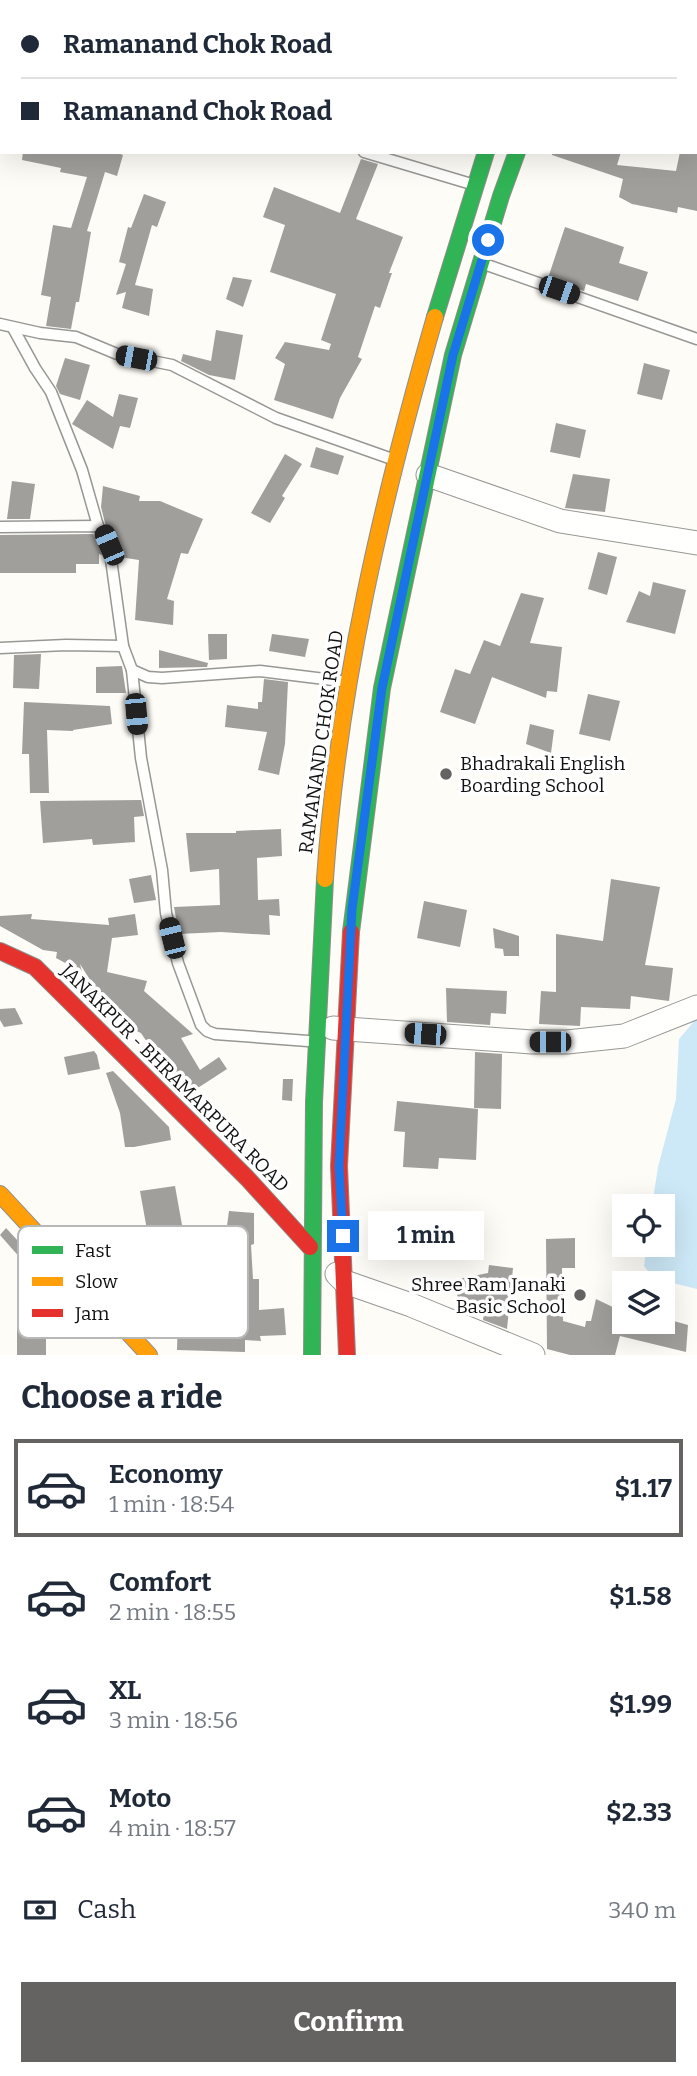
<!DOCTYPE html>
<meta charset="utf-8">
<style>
:root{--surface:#fff;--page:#f2f2f3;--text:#1f2937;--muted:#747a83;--line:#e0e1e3;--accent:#646362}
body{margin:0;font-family:Bitter,serif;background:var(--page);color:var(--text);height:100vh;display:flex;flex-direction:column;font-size:26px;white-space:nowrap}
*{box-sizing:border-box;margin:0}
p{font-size:23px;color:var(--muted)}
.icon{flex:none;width:38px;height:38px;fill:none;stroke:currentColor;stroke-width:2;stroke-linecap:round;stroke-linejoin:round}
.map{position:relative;height:1355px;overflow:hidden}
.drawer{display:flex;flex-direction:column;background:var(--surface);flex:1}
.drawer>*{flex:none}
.banner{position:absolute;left:0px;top:0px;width:698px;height:154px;box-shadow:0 7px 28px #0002;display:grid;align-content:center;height:154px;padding:0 21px;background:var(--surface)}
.tools{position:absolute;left:612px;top:1194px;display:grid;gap:14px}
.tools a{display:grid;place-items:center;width:63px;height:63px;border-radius:0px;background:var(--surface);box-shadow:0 7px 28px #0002;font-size:35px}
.end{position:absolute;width:32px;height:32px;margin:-16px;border:9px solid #1a73e8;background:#fff;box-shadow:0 0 0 4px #fff}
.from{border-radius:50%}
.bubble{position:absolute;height:49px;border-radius:0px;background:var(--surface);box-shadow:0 7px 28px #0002;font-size:23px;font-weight:700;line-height:49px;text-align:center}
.car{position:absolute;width:21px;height:42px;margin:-21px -10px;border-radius:9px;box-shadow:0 0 5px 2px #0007;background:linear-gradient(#222 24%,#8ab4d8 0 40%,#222 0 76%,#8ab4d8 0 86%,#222 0)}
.banner b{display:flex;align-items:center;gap:24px;height:66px;font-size:26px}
.banner b+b{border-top:2px solid var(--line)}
.banner i{width:18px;height:18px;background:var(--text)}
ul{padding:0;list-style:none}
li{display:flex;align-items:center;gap:21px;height:98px;margin:0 14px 10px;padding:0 7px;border:4px solid transparent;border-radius:0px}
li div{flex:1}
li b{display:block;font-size:26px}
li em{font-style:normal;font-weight:700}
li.active{border-color:var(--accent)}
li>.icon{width:63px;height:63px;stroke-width:1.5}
h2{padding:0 21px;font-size:32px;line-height:84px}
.pay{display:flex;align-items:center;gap:18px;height:77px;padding:0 21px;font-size:26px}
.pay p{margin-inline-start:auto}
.action{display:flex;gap:14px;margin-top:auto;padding:14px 21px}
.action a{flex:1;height:80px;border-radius:0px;background:var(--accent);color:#fff;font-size:28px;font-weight:700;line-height:80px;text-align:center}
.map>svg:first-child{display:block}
.water{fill:#cde8f7}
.building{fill:#a19f9c}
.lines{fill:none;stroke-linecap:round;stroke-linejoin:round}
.lane-casing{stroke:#979795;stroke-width:13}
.street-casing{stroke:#979795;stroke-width:25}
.fast-casing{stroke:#8e8d8b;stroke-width:18}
.slow-casing{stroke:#8e8d8b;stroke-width:18}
.jam-casing{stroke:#8e8d8b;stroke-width:18}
.lane{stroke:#fffffe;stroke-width:10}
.street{stroke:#fffffe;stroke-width:23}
.fast{stroke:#30b455;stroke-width:16}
.slow{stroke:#ff9f0a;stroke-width:16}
.jam{stroke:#e5322d;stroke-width:16}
.route{stroke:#1a73e8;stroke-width:9}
.poi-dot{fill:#646362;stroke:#fff;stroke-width:2.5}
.labels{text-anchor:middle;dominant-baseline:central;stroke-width:7;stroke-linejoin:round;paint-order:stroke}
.street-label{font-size:19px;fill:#111;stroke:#fff}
.poi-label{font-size:19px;fill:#111;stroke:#fff;text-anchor:start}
.key{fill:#fff;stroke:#b8b8b8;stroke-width:2}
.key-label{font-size:19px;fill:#111}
</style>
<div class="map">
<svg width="697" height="1355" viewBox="0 0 697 1355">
<rect width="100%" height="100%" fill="#fdfcf7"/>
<polygon class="water" points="697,1018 697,1289 653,1278 644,1266 647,1244 663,1244 663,1206 652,1206 658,1167 676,1099 679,1039"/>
<g class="building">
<polygon points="23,152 115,152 123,155 117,176 105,172 87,231 91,232 79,302 76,302 71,329 46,326 51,297 41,295 53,225 71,228 87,177 60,172 61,168 22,160"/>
<polygon points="552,152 621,152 617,165 676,171 680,152 697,152 697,211 678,207 677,213 632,204 619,197 623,179 552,155"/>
<polygon points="361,159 378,164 356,219 403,237 389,273 392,273 380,308 375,306 358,357 362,359 340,398 333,419 274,400 285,364 275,358 285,342 329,350 331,344 321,340 336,294 270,272 285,225 263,217 274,187 340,213"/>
<polygon points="144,194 166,202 157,227 152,225 135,285 153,289 149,316 122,308 126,292 116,295 126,264 119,262 128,227 131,228"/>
<polygon points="565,227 624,247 619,263 648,272 638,301 586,284 584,291 548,278"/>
<polygon points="233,277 252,280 243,307 226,299"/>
<polygon points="216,330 243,335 235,380 209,375 181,361 183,354 211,361"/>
<polygon points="65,358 90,365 80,400 60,394 56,386"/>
<polygon points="644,363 670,370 662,400 637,394"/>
<polygon points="119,394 138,398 130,428 120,426 113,449 72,424 87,400 113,417"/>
<polygon points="556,423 586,430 580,458 550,452"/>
<polygon points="316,447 344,456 338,475 310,467"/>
<polygon points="285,454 302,464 282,496 285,498 270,523 251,513"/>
<polygon points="573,474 610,479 605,512 565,508"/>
<polygon points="12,481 35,484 30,519 7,519"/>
<polygon points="103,486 140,496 139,501 160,501 203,519 188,554 181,553 167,599 174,601 173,625 135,620 139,560 119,557 116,542 105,523 101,507"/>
<polygon points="93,534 101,548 102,555 99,554 99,564 76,564 76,573 0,573 0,535"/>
<polygon points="598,552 617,557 607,595 588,589"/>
<polygon points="653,582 686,590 675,634 626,622 639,591 650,596"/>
<polygon points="521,593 544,598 530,643 562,647 557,692 547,691 546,698 492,677 475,724 440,712 455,669 470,674 484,640 500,646"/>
<polygon points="208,634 227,634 227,659 209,660"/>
<polygon points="272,634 309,639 305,657 269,651"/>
<polygon points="159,650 208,663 207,667 159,668"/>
<polygon points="41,654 39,689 13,688 14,655"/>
<polygon points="122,666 126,693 96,693 96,667"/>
<polygon points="264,679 288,682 285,744 279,775 258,770 267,732 225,727 227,705 258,709 258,702 262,702"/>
<polygon points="588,694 620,701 610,741 579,734"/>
<polygon points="24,702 110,706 112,724 73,730 73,731 47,730 49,793 30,793 29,754 22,754"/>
<polygon points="530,724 554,730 551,753 526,744"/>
<polygon points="141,800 144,816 134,817 135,842 93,845 92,839 43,843 40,801"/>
<polygon points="281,829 282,856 257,858 258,900 279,899 280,916 269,915 270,935 221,932 179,934 174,907 220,905 219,869 190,872 186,833 236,833 236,831"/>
<polygon points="151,875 156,900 134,903 129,879"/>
<polygon points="611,879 660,887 645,965 673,968 669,1001 631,996 630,1009 581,1007 580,1026 539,1024 541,991 556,992 556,934 603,941"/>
<polygon points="424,901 467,910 460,947 417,938"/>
<polygon points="32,914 31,919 109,925 108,918 135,914 138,935 112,938 107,972 147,981 144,991 193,1034 181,1038 200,1070 219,1057 227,1069 190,1093 184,1084 181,1086 153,1059 157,1057 141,1033 117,1023 80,964 82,972 56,958 57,952 43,950 0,926 0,916"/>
<polygon points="493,928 519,936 519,956 504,956 503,949 495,948"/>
<polygon points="446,988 507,991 506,1014 491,1013 490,1025 447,1022"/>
<polygon points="15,1008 23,1024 4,1027 0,1020 0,1009"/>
<polygon points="94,1051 97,1055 100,1069 68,1075 64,1057"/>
<polygon points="475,1052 502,1054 501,1109 474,1108"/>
<polygon points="113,1071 169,1127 171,1140 134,1147 125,1147 120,1113 106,1073"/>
<polygon points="283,1079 293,1079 292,1101 282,1100"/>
<polygon points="397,1101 478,1109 476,1160 439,1158 438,1169 403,1167 405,1132 394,1131"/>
<polygon points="175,1186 184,1236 226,1233 229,1211 254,1213 254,1244 251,1245 253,1279 259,1279 259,1310 284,1308 286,1335 260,1336 261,1341 245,1340 245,1352 177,1350 178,1313 226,1314 225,1266 189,1267 189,1257 165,1260 161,1252 102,1269 99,1249 118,1247 115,1237 147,1230 140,1191"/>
<polygon points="6,1228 45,1270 37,1277 0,1235"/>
<polygon points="575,1238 575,1268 562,1268 563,1321 585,1327 586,1321 591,1321 596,1299 625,1313 625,1321 663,1321 663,1318 688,1325 686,1352 620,1336 615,1355 570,1355 547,1349 546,1239"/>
<polygon points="489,1265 513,1268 507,1329 483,1320 485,1306 457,1301 458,1279 488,1273"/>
<rect x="17" y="1319" width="29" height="36"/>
</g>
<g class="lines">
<g class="lane-casing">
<g id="lane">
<polyline points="326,0 331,2"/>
<polyline points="117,2 117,0"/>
<polyline points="0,52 2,52"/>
<polyline points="364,152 468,183"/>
<polyline points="487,265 697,339"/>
<polyline points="0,324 40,333 76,337 117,354 172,365 276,418 392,459"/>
<polyline points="13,328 35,368 51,392 82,470 98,526"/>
<polyline points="0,527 98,526 109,545 123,646 132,670 148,677 162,678 260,671 341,681"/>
<polyline points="0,648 66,645 123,646"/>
<polyline points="132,670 141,758 162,870 166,913 178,963 201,1025 207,1031 215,1034 308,1041"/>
</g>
</g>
<g class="street-casing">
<g id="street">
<polyline points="428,475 560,521 697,543"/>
<polyline points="333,1028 532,1042 567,1042 624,1036 697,1007"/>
<polyline points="337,1274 345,1282 411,1305 533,1355"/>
</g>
</g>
<g class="fast-casing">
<g id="fast">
<polyline points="537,2 538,0"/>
<polyline points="435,317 486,152"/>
<polyline points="351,932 382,688 453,355 501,196 517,152"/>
<polyline points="312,1355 314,1102 325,879"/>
</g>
</g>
<g class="slow-casing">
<g id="slow">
<path d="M325,879c13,-191 57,-378 110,-562"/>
<polyline points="0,1194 149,1355"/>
</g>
</g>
<g class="jam-casing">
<g id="jam">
<polyline points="571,0 571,2"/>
<polyline points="0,951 35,967 247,1178 310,1247"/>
<polyline points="347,1355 339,1166 351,932"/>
</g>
</g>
<use href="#lane" class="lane"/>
<use href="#street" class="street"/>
<use href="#fast" class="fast"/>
<use href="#slow" class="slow"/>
<use href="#jam" class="jam"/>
</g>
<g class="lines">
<polyline class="route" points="343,1236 339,1166 352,909 382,688 453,355 488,240"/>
</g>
<g class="poi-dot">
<circle cx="446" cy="774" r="7"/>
<circle cx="580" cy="1295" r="7"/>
</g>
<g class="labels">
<g class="street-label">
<text transform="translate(321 742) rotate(-82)">RAMANAND CHOK ROAD</text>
<text transform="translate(175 1078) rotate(45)">JANAKPUR - BHRAMARPURA ROAD</text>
</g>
<g class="poi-label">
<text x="460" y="763">Bhadrakali English<tspan x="460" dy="22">Boarding School</tspan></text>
<text x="566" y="1284" text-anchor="end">Shree Ram Janaki<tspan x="566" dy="22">Basic School</tspan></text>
</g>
</g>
<rect x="18" y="1226" width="230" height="112" rx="10" class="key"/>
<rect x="32" y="1246" width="31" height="8" fill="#30b455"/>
<rect x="32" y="1277" width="31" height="9" fill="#ff9f0a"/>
<rect x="32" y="1309" width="31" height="8" fill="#e5322d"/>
<g class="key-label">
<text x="75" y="1257">Fast</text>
<text x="75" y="1288">Slow</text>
<text x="75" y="1320">Jam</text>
</g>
</svg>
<div class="tools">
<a><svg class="icon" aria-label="locate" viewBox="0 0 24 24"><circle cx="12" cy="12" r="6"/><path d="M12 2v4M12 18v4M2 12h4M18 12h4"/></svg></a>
<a><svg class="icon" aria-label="layers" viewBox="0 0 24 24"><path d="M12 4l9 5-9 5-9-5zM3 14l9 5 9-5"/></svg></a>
</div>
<i class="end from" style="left:488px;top:240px"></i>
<i class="end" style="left:343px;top:1236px"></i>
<div class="bubble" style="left:368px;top:1211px;width:116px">1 min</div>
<i class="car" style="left:559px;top:290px;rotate:109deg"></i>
<i class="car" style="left:136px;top:358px;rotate:281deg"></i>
<i class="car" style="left:109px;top:545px;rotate:337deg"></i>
<i class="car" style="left:136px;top:714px;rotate:175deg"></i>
<i class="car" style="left:172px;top:938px;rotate:346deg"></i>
<i class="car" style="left:425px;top:1034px;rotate:274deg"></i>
<i class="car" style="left:550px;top:1042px;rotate:270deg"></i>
<div class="banner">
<b><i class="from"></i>Ramanand Chok Road</b>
<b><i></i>Ramanand Chok Road</b>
</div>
</div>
<section class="drawer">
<h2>Choose a ride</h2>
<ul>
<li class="active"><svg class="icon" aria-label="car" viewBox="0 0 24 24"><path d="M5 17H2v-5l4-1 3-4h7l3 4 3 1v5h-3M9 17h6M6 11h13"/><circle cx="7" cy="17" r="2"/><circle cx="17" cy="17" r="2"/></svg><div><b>Economy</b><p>1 min · 18:54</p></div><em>$1.17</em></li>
<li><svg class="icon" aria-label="car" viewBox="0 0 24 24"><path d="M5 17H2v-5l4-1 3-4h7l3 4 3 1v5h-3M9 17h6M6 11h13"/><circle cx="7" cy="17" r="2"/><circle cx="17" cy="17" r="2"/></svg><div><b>Comfort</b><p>2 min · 18:55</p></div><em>$1.58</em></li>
<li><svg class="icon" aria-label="car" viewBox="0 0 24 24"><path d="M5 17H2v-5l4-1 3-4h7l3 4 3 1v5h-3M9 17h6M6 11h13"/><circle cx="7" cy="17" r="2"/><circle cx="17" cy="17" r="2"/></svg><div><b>XL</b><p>3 min · 18:56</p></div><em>$1.99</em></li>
<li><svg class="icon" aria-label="car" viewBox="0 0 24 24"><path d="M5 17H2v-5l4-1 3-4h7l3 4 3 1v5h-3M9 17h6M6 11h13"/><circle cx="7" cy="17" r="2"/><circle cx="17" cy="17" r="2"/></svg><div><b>Moto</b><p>4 min · 18:57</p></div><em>$2.33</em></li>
</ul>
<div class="pay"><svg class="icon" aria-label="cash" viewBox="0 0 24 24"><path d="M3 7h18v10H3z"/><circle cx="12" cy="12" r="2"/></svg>Cash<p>340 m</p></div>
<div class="action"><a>Confirm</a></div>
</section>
